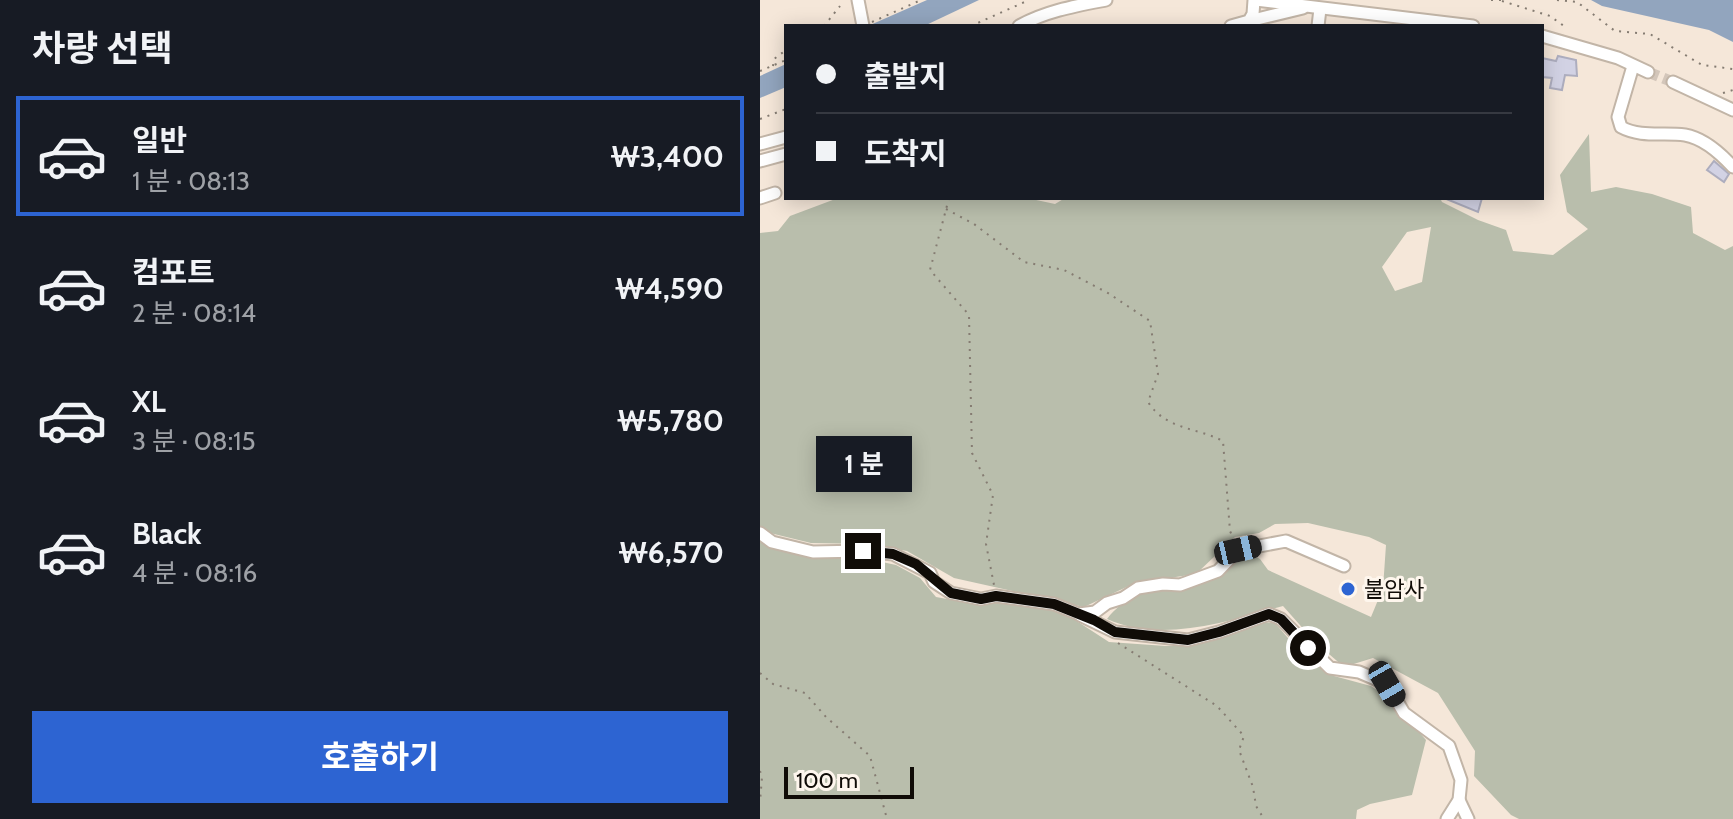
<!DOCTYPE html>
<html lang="ko">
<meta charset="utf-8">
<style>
:root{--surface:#171b24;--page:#20242c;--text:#f1f3f6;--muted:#9ea1a6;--line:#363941;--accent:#2d64d2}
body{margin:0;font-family:Cabin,"Noto Sans KR",sans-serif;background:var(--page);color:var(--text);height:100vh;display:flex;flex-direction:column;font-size:30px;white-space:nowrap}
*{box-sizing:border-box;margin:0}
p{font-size:26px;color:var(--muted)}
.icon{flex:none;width:44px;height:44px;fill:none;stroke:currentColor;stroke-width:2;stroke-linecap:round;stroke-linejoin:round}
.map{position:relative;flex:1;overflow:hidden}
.panel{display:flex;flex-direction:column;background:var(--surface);width:760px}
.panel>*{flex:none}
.banner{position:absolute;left:24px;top:24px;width:760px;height:176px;border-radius:0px;box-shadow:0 4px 20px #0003;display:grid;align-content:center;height:176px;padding:0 32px;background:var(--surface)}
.scale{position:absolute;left:24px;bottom:20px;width:130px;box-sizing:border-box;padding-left:8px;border:4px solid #100c07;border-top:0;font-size:22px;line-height:28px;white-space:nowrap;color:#100c07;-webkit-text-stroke:6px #fef6ed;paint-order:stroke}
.end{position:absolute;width:36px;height:36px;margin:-18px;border:10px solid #100c07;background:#fff;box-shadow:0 0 0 4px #fff}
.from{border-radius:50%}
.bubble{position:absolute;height:56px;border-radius:0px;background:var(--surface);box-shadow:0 4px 20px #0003;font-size:26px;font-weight:700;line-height:56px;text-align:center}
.car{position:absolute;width:24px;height:48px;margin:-24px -12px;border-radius:10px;box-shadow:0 0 6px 2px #0007;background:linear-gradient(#222 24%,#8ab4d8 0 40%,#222 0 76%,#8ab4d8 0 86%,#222 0)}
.banner b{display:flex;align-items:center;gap:28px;height:76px;font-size:30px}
.banner b+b{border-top:2px solid var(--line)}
.banner i{width:20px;height:20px;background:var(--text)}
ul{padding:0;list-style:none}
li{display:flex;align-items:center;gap:24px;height:120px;margin:0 16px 12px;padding:0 16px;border:4px solid transparent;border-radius:0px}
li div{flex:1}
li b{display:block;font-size:30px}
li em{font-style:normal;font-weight:700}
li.selected{border-color:var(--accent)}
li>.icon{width:72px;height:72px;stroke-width:1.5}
h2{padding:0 32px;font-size:36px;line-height:96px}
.button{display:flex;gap:16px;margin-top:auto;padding:16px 32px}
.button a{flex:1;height:92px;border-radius:0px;background:var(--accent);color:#fff;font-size:32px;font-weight:700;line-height:92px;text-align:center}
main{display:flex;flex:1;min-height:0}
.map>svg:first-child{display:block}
.green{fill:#b9beac;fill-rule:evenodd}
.water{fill:#92a5be}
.building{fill:#d2d2e4;stroke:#adadbe;stroke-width:2}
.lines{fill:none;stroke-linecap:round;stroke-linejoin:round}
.minor-tunnel{stroke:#d3c6ba;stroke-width:11;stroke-dasharray:11 5.5;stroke-linecap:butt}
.minor-casing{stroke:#c2b5a7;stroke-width:15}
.path{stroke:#857c72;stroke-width:2;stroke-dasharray:2 6;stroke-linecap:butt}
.minor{stroke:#fff;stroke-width:11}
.route{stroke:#100c07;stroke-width:10}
.poi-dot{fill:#2d64d2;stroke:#fef6ed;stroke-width:3}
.labels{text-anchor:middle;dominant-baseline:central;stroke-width:6;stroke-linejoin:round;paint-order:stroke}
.poi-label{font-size:22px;fill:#100c07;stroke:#fef6ed;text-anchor:start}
</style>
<main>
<section class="panel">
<h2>차량 선택</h2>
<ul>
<li class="selected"><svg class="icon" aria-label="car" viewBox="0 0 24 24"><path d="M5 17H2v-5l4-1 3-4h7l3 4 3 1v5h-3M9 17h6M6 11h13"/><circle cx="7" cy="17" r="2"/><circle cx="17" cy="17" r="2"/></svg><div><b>일반</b><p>1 분 · 08:13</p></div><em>₩3,400</em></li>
<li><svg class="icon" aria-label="car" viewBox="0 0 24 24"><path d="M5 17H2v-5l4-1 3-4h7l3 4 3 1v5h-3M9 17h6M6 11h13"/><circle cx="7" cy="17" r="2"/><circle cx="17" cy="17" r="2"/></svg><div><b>컴포트</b><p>2 분 · 08:14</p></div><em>₩4,590</em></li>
<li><svg class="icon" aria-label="car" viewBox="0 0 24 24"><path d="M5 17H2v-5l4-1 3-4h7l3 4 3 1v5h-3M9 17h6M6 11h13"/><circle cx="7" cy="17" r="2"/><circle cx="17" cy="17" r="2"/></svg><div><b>XL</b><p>3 분 · 08:15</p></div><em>₩5,780</em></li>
<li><svg class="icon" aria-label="car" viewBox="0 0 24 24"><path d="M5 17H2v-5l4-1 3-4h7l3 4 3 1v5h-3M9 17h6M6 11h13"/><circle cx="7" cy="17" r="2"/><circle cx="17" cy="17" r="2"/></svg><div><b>Black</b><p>4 분 · 08:16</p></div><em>₩6,570</em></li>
</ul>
<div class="button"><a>호출하기</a></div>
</section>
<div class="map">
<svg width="973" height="819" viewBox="0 0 973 819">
<rect width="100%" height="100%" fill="#f5e7d9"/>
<path class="green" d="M829,134l2,58 25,-5 36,7 39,13 2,26 32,17 8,-4v573h-214l-8,-4 -37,-39 1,-25 -37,-58 -65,-35 -29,9 -29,-25 -32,-36c-55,15 -121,38 -176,13 35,-44 72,-17 112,-43 10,-7 18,-17 28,-24l13,7 8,11 103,47 12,-29 3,-43 -17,-8 -61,-14 -33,1 -16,9 -24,4 -39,37 -61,9 -51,24 -130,-29 -47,-27 -40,-7 -56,-1 -41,-10 -5,10 85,12 46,10 24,13 16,19 33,6 35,-1 45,6 23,10 37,24 57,4 28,-1 69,-23 12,1 19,22 40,31 37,10 19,13 36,41 -14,55 -42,9 -13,6 -1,9h-596v-586l18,-2 12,-15 48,-18h189l28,6 10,-6h375l2,4 36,18 28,10 7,21 40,4 35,-26 -21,-17 -7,-37zM671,227l-9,55 -27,9 -13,-24 25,-35z"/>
<g class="water">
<polygon points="167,0 219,0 164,26 108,26"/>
<polygon points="831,0 973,0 973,42 949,30 842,6"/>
<polygon points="26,64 26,87 0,98 0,76"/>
</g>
<g class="building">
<polygon points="798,56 816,60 817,76 805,75 802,90 790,88 792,78 782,77 782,58 796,61"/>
<polygon points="954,161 969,174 964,182 947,170"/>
<polygon points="684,198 722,198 718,212"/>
</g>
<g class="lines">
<polyline class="minor-tunnel" points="888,72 913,82"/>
<g class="minor-casing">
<g id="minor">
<polyline points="98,0 103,26"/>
<polyline points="496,0 713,26"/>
<polyline points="489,21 543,8"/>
<path d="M259,26c27,-15 56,-20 87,-26"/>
<polyline points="471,26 489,21 493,14 494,0"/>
<polyline points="558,26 560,9"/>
<polyline points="782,36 858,58 888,72"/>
<path d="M873,66l-15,51 3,10c20,11 42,5 64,8 18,3 36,19 48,32"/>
<polyline points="913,82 973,110"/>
<polyline points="0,144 26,137"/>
<polyline points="0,161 26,154"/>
<polyline points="0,198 15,193"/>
<polyline points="0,533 12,542 53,552 103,551 133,554 170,573 174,582 191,593 221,599 236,596 294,604 319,614 335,612 347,603 363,598 378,588 403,584 420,585 458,571 478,550 526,541 584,566"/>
<polyline points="320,615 355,632 428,640 459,632 509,614 521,619 570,668 599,672 627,684 644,713 689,746 701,780 699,800 687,819"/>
<polyline points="699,800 708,819"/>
</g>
</g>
<g class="path">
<polyline points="731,0 745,0"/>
<polyline points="797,0 817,2 855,31 890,34 942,65 973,69"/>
<polyline points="742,1 790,16 804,26"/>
<polyline points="112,22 161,0"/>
<polyline points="64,26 80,6"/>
<polyline points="211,26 269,0"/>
<polyline points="13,66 14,59 26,50"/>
<polyline points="0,71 26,60"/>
<polyline points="963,93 973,90"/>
<polyline points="0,119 26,109"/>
<polyline points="189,198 170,270 209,315 212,453 233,495 226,544 234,585"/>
<path d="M186,209l28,15 50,38 40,8 44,23 42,28 8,53 -10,28c18,28 48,25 75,39l7,90 4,9"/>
<polyline points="358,643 457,706 484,736 479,750 493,787 496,806 504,819"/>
<polyline points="0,673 13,684 45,693 66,717 110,756 127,819"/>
<polyline points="0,771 2,777 0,802"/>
</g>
<use href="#minor" class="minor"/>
</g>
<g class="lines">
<polyline class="route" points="103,551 133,554 156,564 191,593 221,599 236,596 294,604 334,620 355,632 428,640 459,632 509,614 521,619 548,648"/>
</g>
<circle class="poi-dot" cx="588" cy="589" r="8"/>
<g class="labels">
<g class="poi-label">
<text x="604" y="589">불암사</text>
</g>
</g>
</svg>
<div class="scale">100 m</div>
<i class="end from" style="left:548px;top:648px"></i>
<i class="end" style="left:103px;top:551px"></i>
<div class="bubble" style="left:56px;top:436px;width:96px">1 분</div>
<i class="car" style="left:478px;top:550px;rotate:77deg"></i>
<i class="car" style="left:627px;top:684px;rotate:150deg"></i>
<div class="banner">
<b><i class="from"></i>출발지</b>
<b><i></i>도착지</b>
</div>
</div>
</main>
